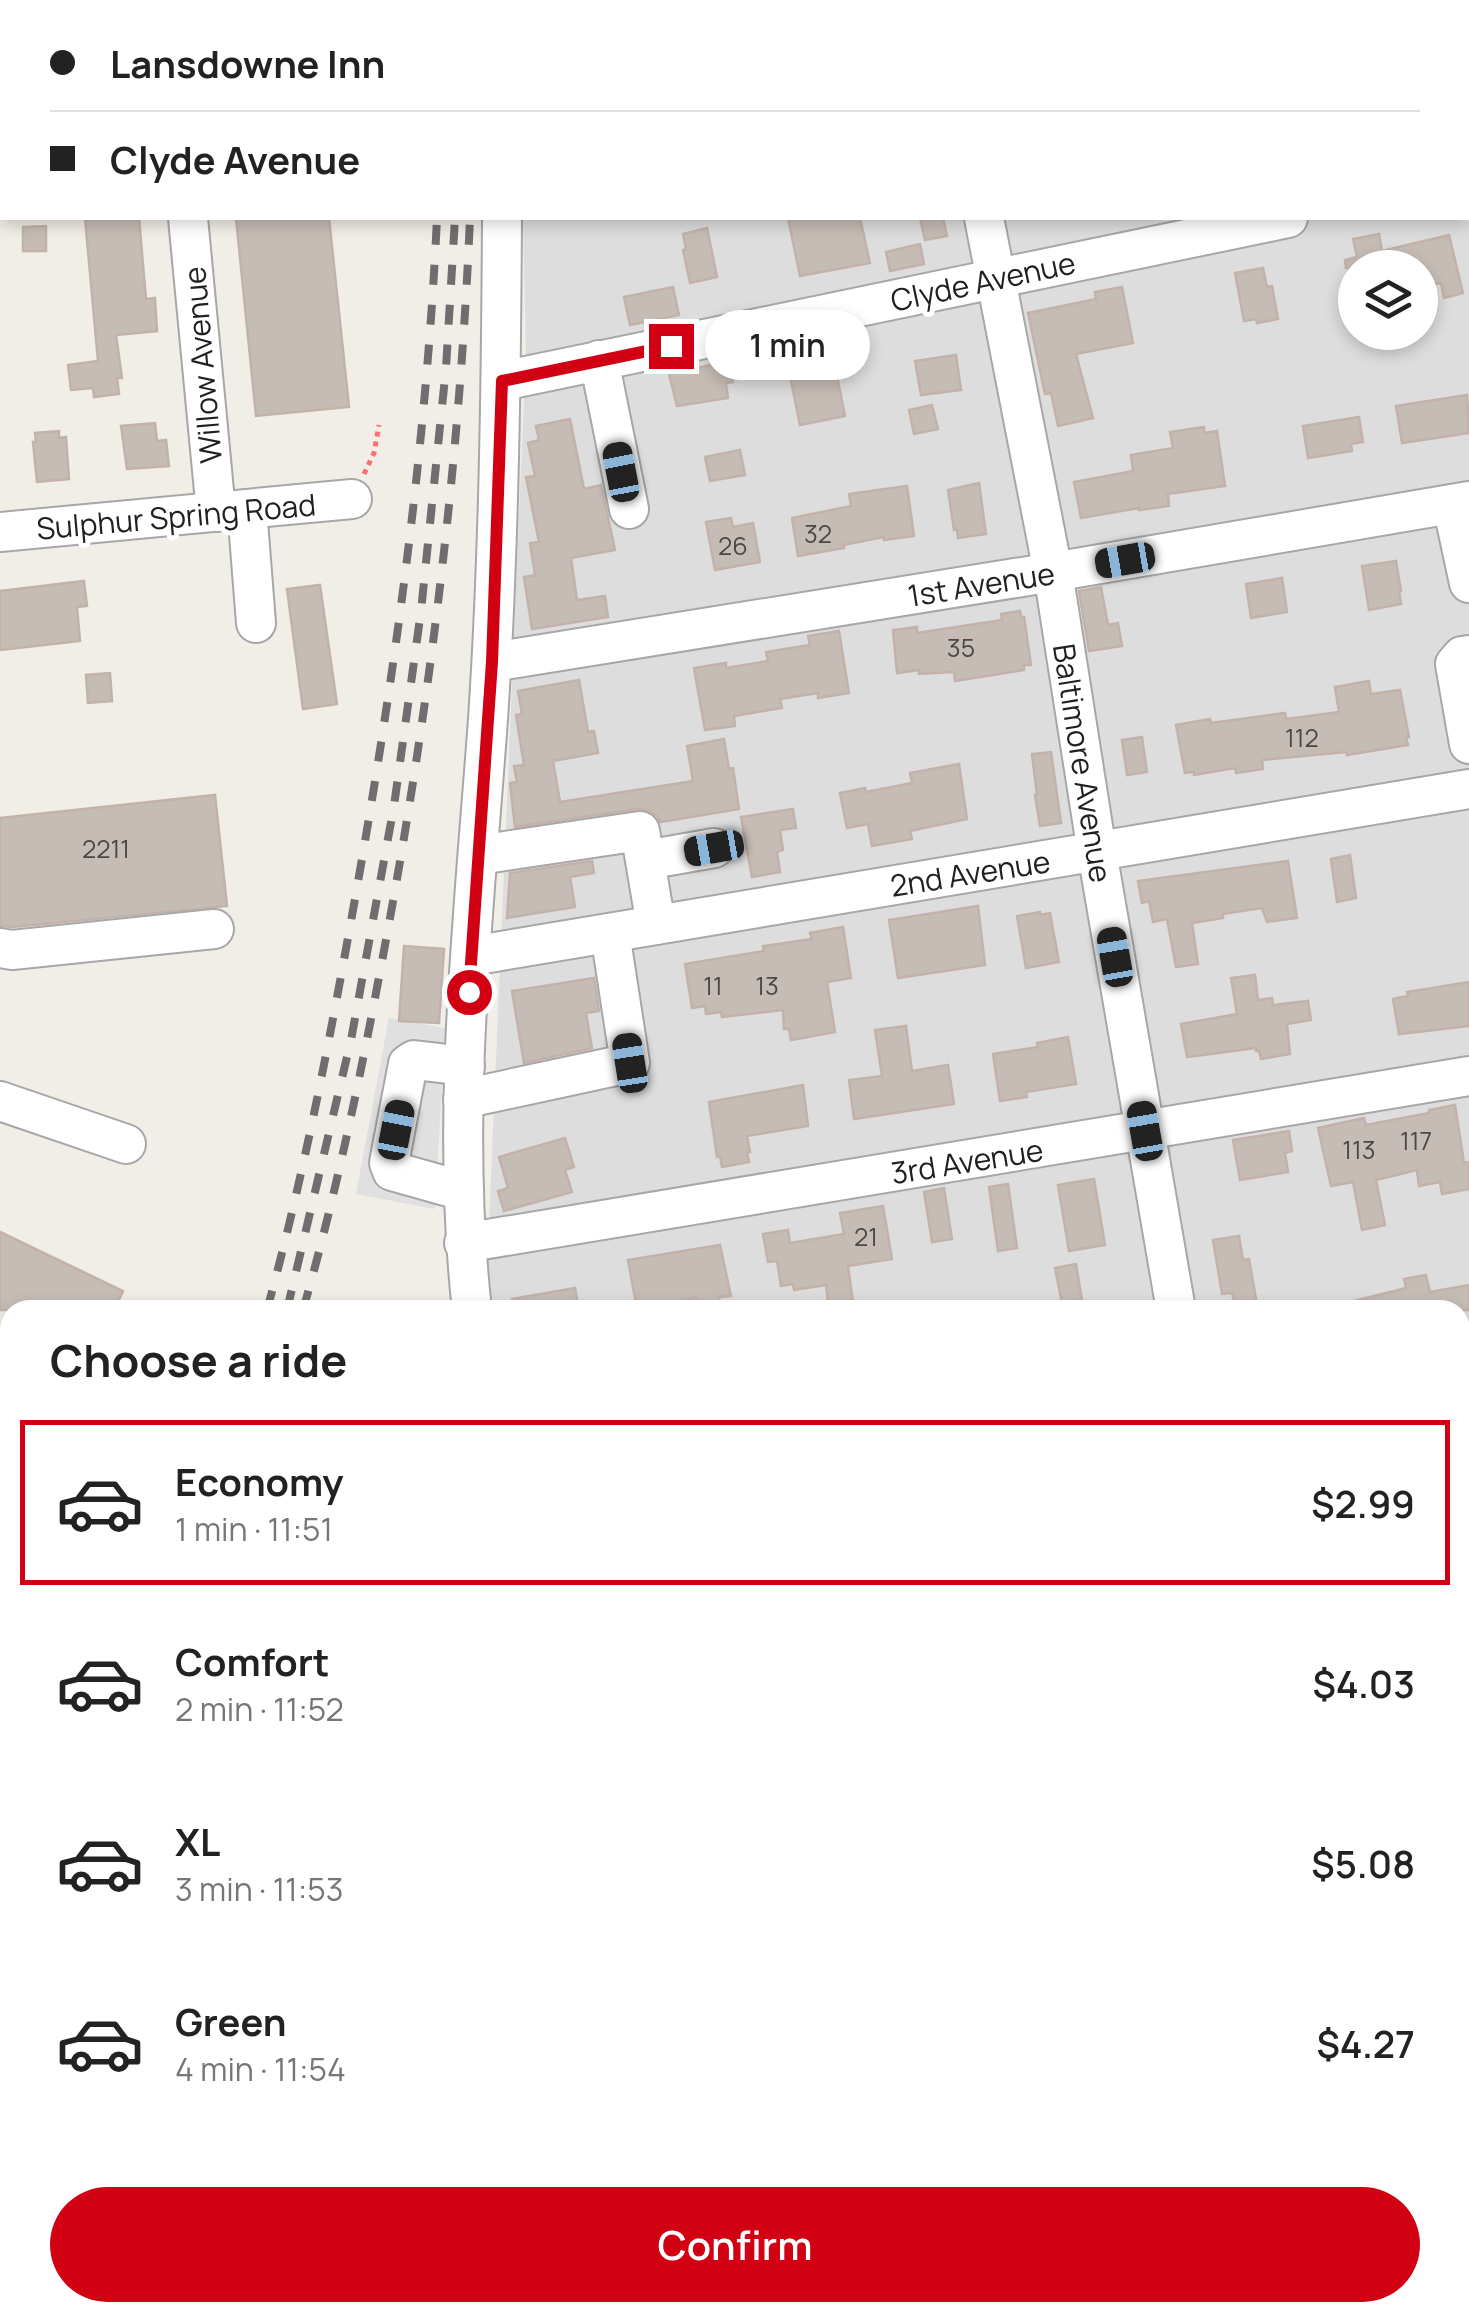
<!DOCTYPE html>
<meta charset="utf-8">
<style>
:root{--surface:#fff;--page:#f2f2f2;--text:#222;--muted:#767676;--line:#e0e0e0;--accent:#d10012}
body{margin:0;font-family:Manrope,sans-serif;background:var(--page);color:var(--text);height:100vh;display:flex;flex-direction:column;font-size:38px;white-space:nowrap}
*{box-sizing:border-box;margin:0}
p{font-size:32px;color:var(--muted)}
.icon{flex:none;width:55px;height:55px;fill:none;stroke:currentColor;stroke-width:2;stroke-linecap:round;stroke-linejoin:round}
.map{position:relative;flex:1;overflow:hidden}
.panel{position:absolute;left:0px;top:1300px;width:1470px;height:1022px;display:flex;flex-direction:column;background:var(--surface);border-radius:30px 30px 0 0;box-shadow:0 5px 15px #0003}
.panel>*{flex:none}
.top-card{position:absolute;left:0px;top:0px;width:1470px;height:220px;box-shadow:0 5px 15px #0003;display:grid;align-content:center;height:220px;padding:0 50px;background:var(--surface)}
.buttons{position:absolute;left:1338px;top:250px;display:grid;gap:20px}
.buttons a{display:grid;place-items:center;width:100px;height:100px;border-radius:50%;background:var(--surface);box-shadow:0 5px 15px #0003;font-size:50px}
.end{position:absolute;width:45px;height:45px;margin:-22px;border:12px solid #d10012;background:#fff;box-shadow:0 0 0 5px #fff}
.from{border-radius:50%}
.bubble{position:absolute;height:70px;border-radius:35px;background:var(--surface);box-shadow:0 5px 15px #0003;font-size:32px;font-weight:600;line-height:70px;text-align:center}
.car{position:absolute;width:30px;height:60px;margin:-30px -15px;border-radius:12px;box-shadow:0 0 8px 2px #0007;background:linear-gradient(#222 24%,#8ab4d8 0 40%,#222 0 76%,#8ab4d8 0 86%,#222 0)}
.top-card b{display:flex;align-items:center;gap:35px;height:95px;font-size:38px}
.top-card b+b{border-top:2px solid var(--line)}
.top-card i{width:25px;height:25px;background:var(--text)}
ul{padding:0;list-style:none}
li{display:flex;align-items:center;gap:30px;height:165px;margin:0 20px 15px;padding:0 30px;border:5px solid transparent;border-radius:0px}
li div{flex:1}
li b{display:block;font-size:38px}
li em{font-style:normal;font-weight:600}
li.active{border-color:var(--accent)}
li>.icon{width:90px;height:90px;stroke-width:1.5}
h2{padding:0 50px;font-size:45px;line-height:120px}
.button{display:flex;gap:20px;margin-top:auto;padding:20px 50px}
.button a{flex:1;height:115px;border-radius:60px;background:var(--accent);color:#fff;font-size:40px;font-weight:600;line-height:115px;text-align:center}
.map>svg:first-child{display:block}
.residential{fill:#dedddd;fill-rule:evenodd}
.industrial{fill:#ead9e8}
.park{fill:#c5fac5}
.parking{fill:#e0e0e0}
.lines{fill:none;stroke-linecap:round;stroke-linejoin:round}
.stream{stroke:#a7d7de;stroke-width:8}
.building{fill:#c6bcb6;stroke:#c3b2a9;stroke-width:2.5}
.minor-casing{stroke:#a7a7a7;stroke-width:42}
.path{stroke:#fb706e;stroke-width:5;stroke-dasharray:5 5;stroke-linecap:butt}
.minor{stroke:#fff;stroke-width:38}
.rail{stroke:#6e6e6e;stroke-width:8;stroke-dasharray:20 20;stroke-linecap:butt}
.route{stroke:#d10012;stroke-width:12}
.labels{text-anchor:middle;dominant-baseline:central;stroke-width:10;stroke-linejoin:round;paint-order:stroke}
.number-label{font-size:25px;fill:#4a4746}
.street-label{font-size:30px;fill:#202020;stroke:#fff}
</style>
<div class="map">
<svg width="1469" height="2321" viewBox="0 0 1469 2321">
<rect width="100%" height="100%" fill="#f1ede7"/>
<path class="residential" d="M519,0h950v1801l-9,1v-492h-969l-4,-37 39,-922 -3,-133h945v-216h-949zM1355,268h65v64h-65z"/>
<polygon class="industrial" points="120,2312 494,2312 501,2321 118,2321"/>
<polygon class="park" points="1469,1801 1469,2236 1460,2237 1460,1802"/>
<polygon class="parking" points="389,1018 445,1028 435,1209 356,1194"/>
<g class="lines">
<g class="stream">
<polyline points="1460,2057 1469,2051"/>
<polyline points="1114,2321 1117,2312"/>
</g>
</g>
<g class="building">
<polygon points="85,218 139,218 146,299 155,298 157,331 116,335 122,378 117,378 119,394 94,397 93,388 71,390 68,365 98,361"/>
<polygon points="236,218 329,218 349,407 256,416"/>
<polygon points="788,218 860,218 870,263 800,276"/>
<polygon points="920,218 943,218 947,236 925,240"/>
<polygon points="46,226 46,251 23,251 23,227"/>
<polygon points="707,228 717,277 690,283 683,250 686,249 683,234"/>
<polygon points="1379,234 1382,251 1449,235 1463,293 1444,298 1441,283 1426,286 1421,268 1346,268 1345,260 1357,257 1353,239"/>
<polygon points="920,244 924,264 890,271 886,252"/>
<polygon points="1263,268 1267,287 1272,286 1278,319 1257,323 1256,319 1244,321 1235,273"/>
<polygon points="673,287 679,315 630,325 624,297"/>
<polygon points="1122,287 1133,343 1076,354 1093,418 1058,426 1051,393 1045,394 1028,313 1096,299 1095,292"/>
<polygon points="956,355 961,390 921,395 915,361"/>
<polygon points="729,361 733,382 726,383 728,398 677,406 669,374"/>
<polygon points="835,366 845,416 800,425 790,376"/>
<polygon points="1467,395 1469,433 1402,443 1396,406"/>
<polygon points="932,405 938,429 914,434 909,410"/>
<polygon points="1359,417 1363,442 1351,444 1352,451 1308,458 1303,426"/>
<polygon points="570,419 584,489 601,485 615,550 571,558 577,600 605,596 608,617 532,629 524,577 535,575 530,543 539,542 526,477 535,476 528,443 539,440 536,426"/>
<polygon points="155,423 157,441 166,440 169,466 127,469 121,426"/>
<polygon points="1204,427 1204,433 1217,431 1225,486 1168,494 1169,506 1139,510 1139,508 1081,518 1074,482 1133,471 1131,455 1173,448 1170,432"/>
<polygon points="59,431 59,438 66,437 69,479 37,482 33,442 36,442 35,433"/>
<polygon points="740,450 745,475 710,481 705,457"/>
<polygon points="979,483 986,534 958,538 957,529 954,530 948,490"/>
<polygon points="907,486 914,536 884,540 884,537 843,545 844,548 798,556 792,518 851,506 849,494"/>
<polygon points="731,518 733,527 753,523 760,562 715,570 706,522"/>
<polygon points="1396,561 1401,591 1399,591 1401,604 1369,610 1362,566"/>
<polygon points="1282,578 1287,612 1251,618 1246,584"/>
<polygon points="84,581 87,606 77,607 80,641 0,650 0,591"/>
<polygon points="320,585 337,704 303,709 287,589"/>
<polygon points="1101,587 1108,625 1118,623 1122,646 1089,651 1079,591"/>
<polygon points="1020,611 1021,617 1024,617 1031,665 1024,665 1024,670 955,681 954,672 919,674 919,670 897,673 893,630 917,627 917,633 1002,620 1001,614"/>
<polygon points="839,631 849,693 818,698 818,693 780,699 782,708 734,716 735,726 705,730 694,668 726,663 726,668 768,661 766,652 810,645 808,636"/>
<polygon points="110,673 112,701 88,703 86,675"/>
<polygon points="579,680 588,732 594,731 598,753 553,761 560,802 693,781 687,746 724,739 729,769 733,768 739,809 660,822 657,816 649,810 637,809 515,827 510,783 517,782 514,766 524,765 516,715 522,714 518,691"/>
<polygon points="1369,681 1371,694 1400,690 1409,737 1406,737 1408,745 1347,755 1346,752 1262,760 1263,769 1236,773 1235,768 1194,775 1194,772 1185,773 1176,725 1210,719 1211,723 1285,713 1286,719 1339,712 1335,687"/>
<polygon points="1142,737 1147,772 1127,775 1122,740"/>
<polygon points="1051,752 1061,823 1040,826 1035,795 1037,795 1032,754"/>
<polygon points="959,764 967,819 910,831 912,839 872,846 868,824 847,828 840,793 865,788 866,792 912,783 910,773"/>
<polygon points="215,795 227,906 13,927 0,926 0,818"/>
<polygon points="793,809 796,828 780,830 783,850 777,852 780,872 752,877 741,817"/>
<polygon points="1350,855 1356,898 1337,902 1331,859"/>
<polygon points="592,861 594,873 570,877 575,907 507,918 510,873"/>
<polygon points="1288,861 1297,918 1267,922 1262,908 1223,914 1223,918 1192,923 1198,964 1176,967 1167,919 1153,922 1149,901 1142,903 1138,881"/>
<polygon points="978,906 985,965 898,978 889,920"/>
<polygon points="1040,912 1040,915 1050,913 1059,962 1026,968 1017,916"/>
<polygon points="843,927 851,978 827,982 835,1032 791,1040 789,1029 784,1029 783,1010 722,1017 721,1012 706,1014 705,1006 692,1008 685,964 764,951 763,946 812,939 810,933"/>
<polygon points="404,946 444,949 439,1023 399,1021"/>
<polygon points="1255,975 1258,1000 1272,998 1273,1005 1308,1001 1311,1020 1287,1024 1290,1054 1261,1059 1259,1051 1256,1051 1256,1048 1187,1057 1181,1024 1237,1014 1231,978"/>
<polygon points="594,978 599,1011 586,1013 592,1048 524,1063 512,991"/>
<polygon points="1469,982 1469,1026 1399,1034 1393,999 1408,996 1407,992"/>
<polygon points="906,1026 912,1071 948,1065 954,1104 854,1119 849,1080 882,1076 875,1030"/>
<polygon points="1068,1037 1076,1084 1026,1092 1027,1097 1000,1101 993,1054 1038,1047 1037,1043"/>
<polygon points="803,1085 808,1126 747,1136 750,1152 747,1152 749,1162 722,1167 720,1156 717,1157 709,1102"/>
<polygon points="1455,1105 1464,1163 1469,1162 1469,1189 1442,1194 1440,1182 1419,1186 1417,1170 1376,1180 1385,1225 1362,1230 1353,1182 1331,1186 1318,1128 1364,1118 1366,1125 1429,1113 1429,1110"/>
<polygon points="1289,1131 1292,1151 1285,1153 1288,1172 1240,1180 1233,1140"/>
<polygon points="565,1138 574,1167 565,1170 572,1192 504,1211 498,1191 508,1188 499,1157"/>
<polygon points="1094,1179 1105,1245 1069,1251 1058,1185"/>
<polygon points="1008,1184 1017,1248 998,1251 989,1187"/>
<polygon points="944,1188 952,1239 932,1242 924,1192"/>
<polygon points="883,1206 892,1259 848,1266 854,1310 829,1310 826,1285 794,1290 793,1284 781,1286 777,1261 768,1262 763,1234 788,1230 790,1243 844,1234 840,1213"/>
<polygon points="0,1232 123,1291 114,1310 0,1310"/>
<polygon points="1239,1236 1243,1260 1249,1259 1258,1310 1236,1310 1232,1293 1222,1294 1213,1240"/>
<polygon points="720,1245 731,1296 719,1297 720,1304 700,1308 696,1298 637,1309 628,1260"/>
<polygon points="1076,1264 1082,1300 1062,1303 1055,1268"/>
<polygon points="1426,1275 1430,1292 1469,1285 1469,1310 1347,1310 1346,1303 1406,1288 1404,1279"/>
<polygon points="575,1288 579,1310 513,1310 512,1299"/>
</g>
<g class="lines">
<g class="minor-casing">
<g id="minor">
<polyline points="169,0 169,2"/>
<polyline points="502,0 502,2"/>
<polyline points="939,0 939,2"/>
<polyline points="860,2 873,0"/>
<polyline points="0,172 2,172"/>
<polyline points="1468,180 1469,180"/>
<polyline points="188,218 216,512"/>
<polyline points="984,218 1053,572 1097,852 1176,1310"/>
<polyline points="599,360 629,509"/>
<polyline points="502,381 1288,218"/>
<polyline points="1452,504 1469,583"/>
<polyline points="247,509 256,623"/>
<polyline points="0,532 352,499"/>
<polyline points="1469,655 1462,656 1455,664 1469,744"/>
<polyline points="492,662 1053,572 1469,501"/>
<polyline points="478,855 640,831 656,925"/>
<polyline points="646,860 714,848"/>
<polyline points="0,948 12,950 214,929"/>
<polyline points="471,956 1469,789"/>
<polyline points="463,1099 630,1063 610,933"/>
<polyline points="0,1101 126,1144"/>
<polyline points="463,1191 392,1171 389,1163 408,1064 414,1060 465,1066"/>
<polyline points="464,1243 1469,1076"/>
<path d="M472,1310c-22,-196 2,-395 16,-591 11,-167 13,-334 14,-501"/>
<polyline points="1460,1366 1469,1364"/>
<polyline points="1460,1651 1469,1650"/>
<polyline points="672,2312 675,2321"/>
<polyline points="1343,2312 1344,2321"/>
</g>
</g>
<g class="path">
<polyline points="364,474 374,453 379,425"/>
<polyline points="1460,2114 1469,2114"/>
</g>
<use href="#minor" class="minor"/>
<g class="rail">
<polyline points="444,2 444,0"/>
<polyline points="460,2 460,0"/>
<polyline points="476,2 476,0"/>
<path d="M267,1310c36,-131 62,-266 86,-400 41,-229 73,-460 84,-692"/>
<polyline points="287,1310 351,1040 394,806 421,611 446,368 455,218"/>
<path d="M303,1310c37,-129 63,-261 87,-392 42,-231 70,-466 80,-700"/>
<polyline points="0,2077 10,2054"/>
<polyline points="0,2116 10,2094"/>
<polyline points="0,2156 10,2133"/>
</g>
</g>
<g class="lines">
<polyline class="route" points="469,992 492,662 502,381 671,346"/>
</g>
<g class="labels">
<g class="number-label">
<text x="818" y="533">32</text>
<text x="733" y="545">26</text>
<text x="961" y="647">35</text>
<text x="1302" y="737">112</text>
<text x="106" y="848">2211</text>
<text x="713" y="985">11</text>
<text x="767" y="985">13</text>
<text x="1416" y="1140">117</text>
<text x="1359" y="1149">113</text>
<text x="866" y="1236">21</text>
</g>
<g class="street-label">
<text transform="translate(983 281) rotate(-12)">Clyde Avenue</text>
<text transform="translate(202 365) rotate(-95)">Willow Avenue</text>
<text transform="translate(176 516) rotate(-5)">Sulphur Spring Road</text>
<text transform="translate(981 584) rotate(-9)">1st Avenue</text>
<text transform="translate(1083 763) rotate(81)">Baltimore Avenue</text>
<text transform="translate(970 873) rotate(-9)">2nd Avenue</text>
<text transform="translate(967 1161) rotate(-9)">3rd Avenue</text>
</g>
</g>
</svg>
<div class="buttons">
<a><svg class="icon" aria-label="layers" viewBox="0 0 24 24"><path d="M12 4l9 5-9 5-9-5zM3 14l9 5 9-5"/></svg></a>
</div>
<i class="end from" style="left:469px;top:992px"></i>
<i class="end" style="left:671px;top:346px"></i>
<div class="bubble" style="left:705px;top:310px;width:165px">1 min</div>
<i class="car" style="left:621px;top:472px;rotate:349deg"></i>
<i class="car" style="left:1125px;top:560px;rotate:260deg"></i>
<i class="car" style="left:714px;top:848px;rotate:260deg"></i>
<i class="car" style="left:1115px;top:957px;rotate:350deg"></i>
<i class="car" style="left:630px;top:1063px;rotate:351deg"></i>
<i class="car" style="left:396px;top:1130px;rotate:11deg"></i>
<i class="car" style="left:1145px;top:1131px;rotate:350deg"></i>
<div class="top-card">
<b><i class="from"></i>Lansdowne Inn</b>
<b><i></i>Clyde Avenue</b>
</div>
<section class="panel">
<h2>Choose a ride</h2>
<ul>
<li class="active"><svg class="icon" aria-label="car" viewBox="0 0 24 24"><path d="M5 17H2v-5l4-1 3-4h7l3 4 3 1v5h-3M9 17h6M6 11h13"/><circle cx="7" cy="17" r="2"/><circle cx="17" cy="17" r="2"/></svg><div><b>Economy</b><p>1 min · 11:51</p></div><em>$2.99</em></li>
<li><svg class="icon" aria-label="car" viewBox="0 0 24 24"><path d="M5 17H2v-5l4-1 3-4h7l3 4 3 1v5h-3M9 17h6M6 11h13"/><circle cx="7" cy="17" r="2"/><circle cx="17" cy="17" r="2"/></svg><div><b>Comfort</b><p>2 min · 11:52</p></div><em>$4.03</em></li>
<li><svg class="icon" aria-label="car" viewBox="0 0 24 24"><path d="M5 17H2v-5l4-1 3-4h7l3 4 3 1v5h-3M9 17h6M6 11h13"/><circle cx="7" cy="17" r="2"/><circle cx="17" cy="17" r="2"/></svg><div><b>XL</b><p>3 min · 11:53</p></div><em>$5.08</em></li>
<li><svg class="icon" aria-label="car" viewBox="0 0 24 24"><path d="M5 17H2v-5l4-1 3-4h7l3 4 3 1v5h-3M9 17h6M6 11h13"/><circle cx="7" cy="17" r="2"/><circle cx="17" cy="17" r="2"/></svg><div><b>Green</b><p>4 min · 11:54</p></div><em>$4.27</em></li>
</ul>
<div class="button"><a>Confirm</a></div>
</section>
</div>
